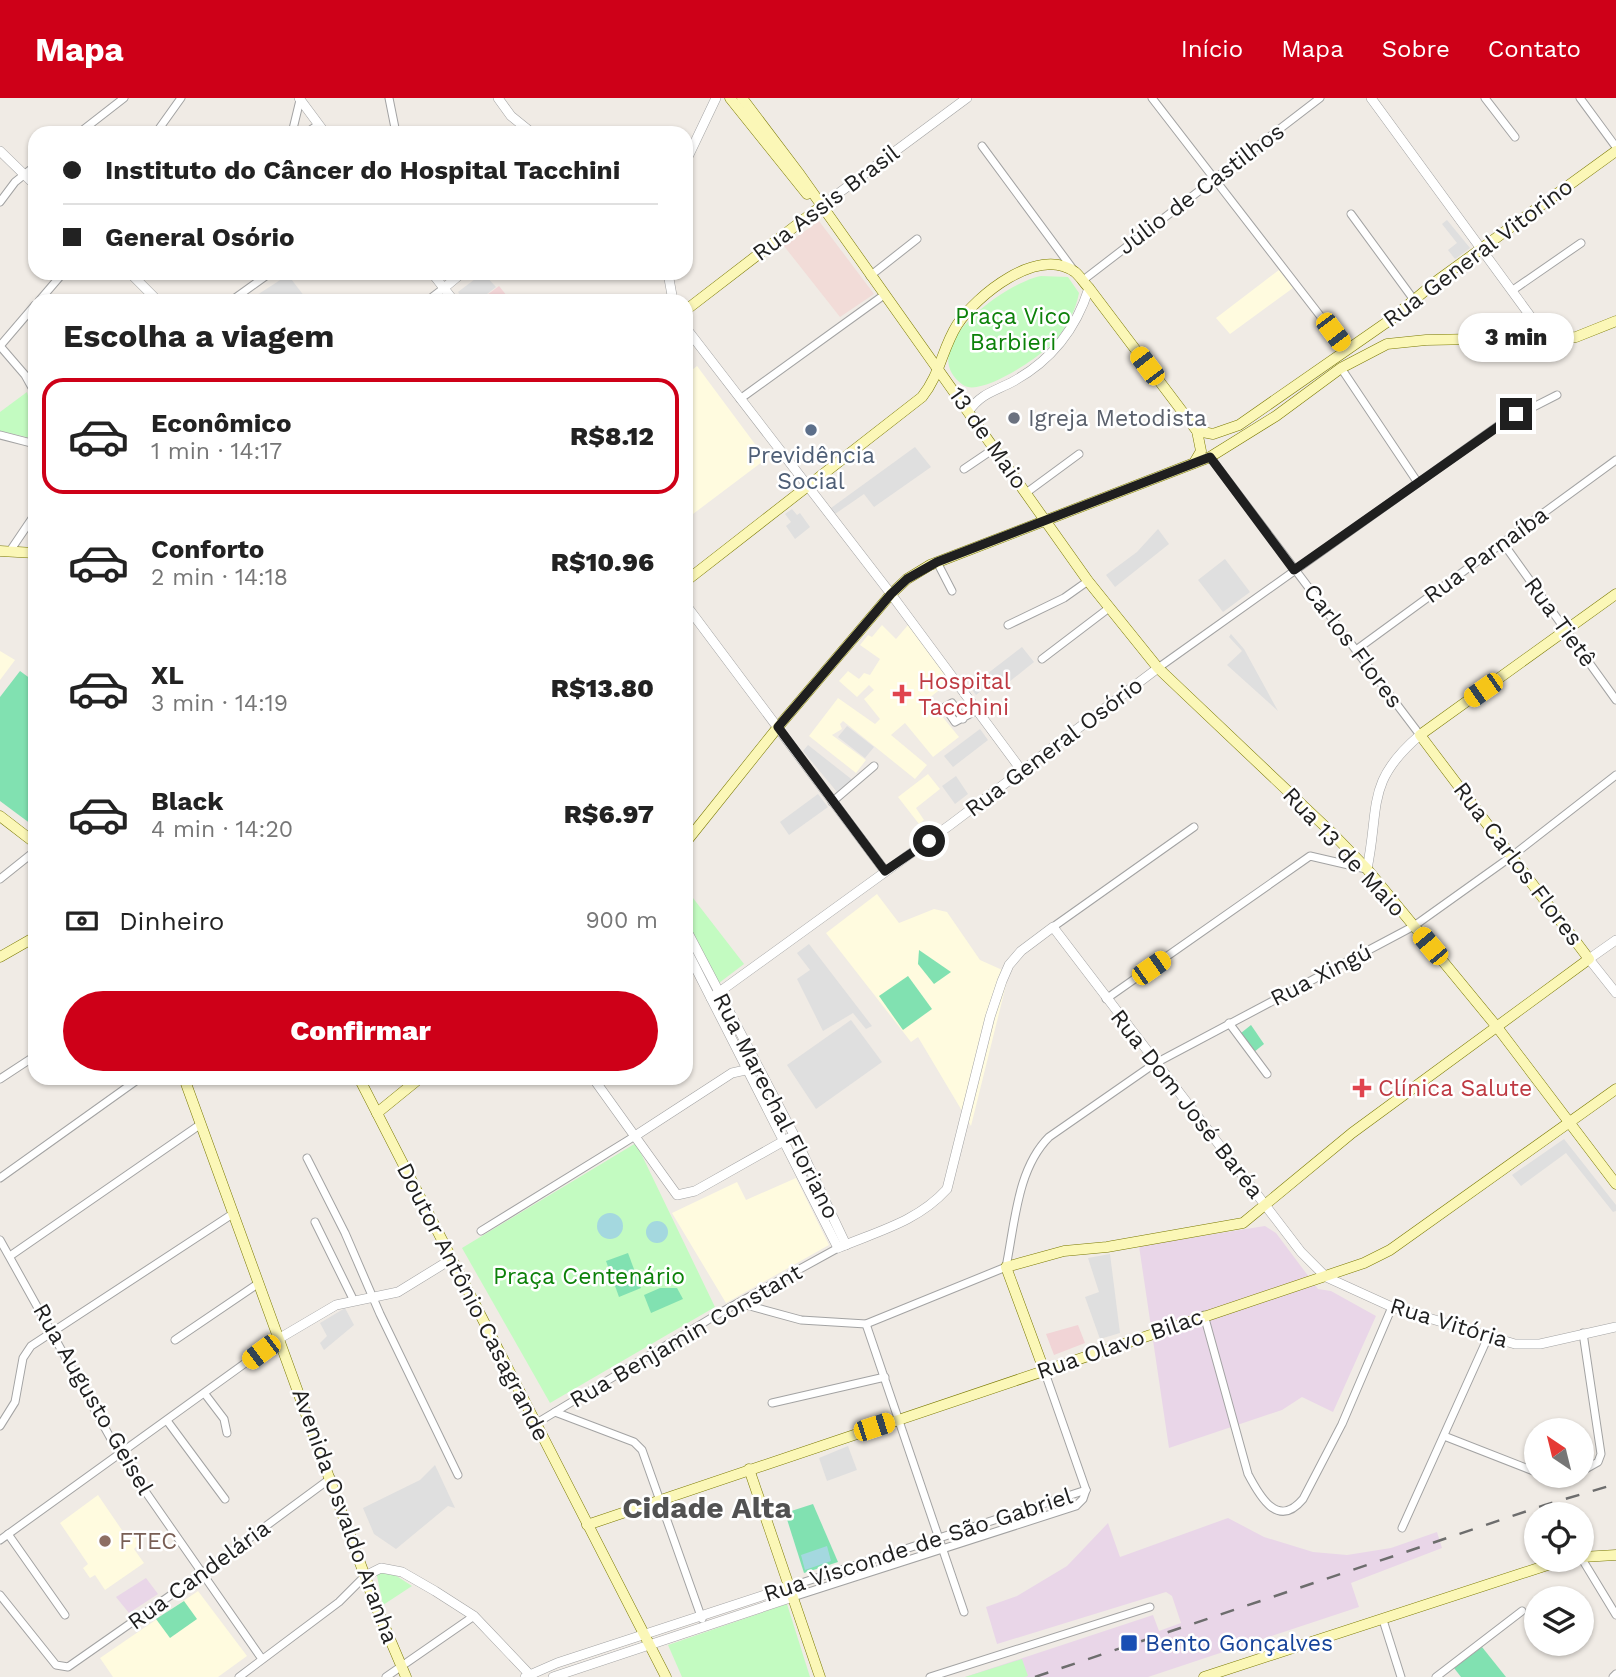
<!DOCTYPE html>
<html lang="pt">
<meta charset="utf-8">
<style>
:root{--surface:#fff;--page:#f2f2f2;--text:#222;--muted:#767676;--line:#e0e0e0;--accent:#ce0018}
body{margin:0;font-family:"Work Sans",sans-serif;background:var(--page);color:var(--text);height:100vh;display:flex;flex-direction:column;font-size:26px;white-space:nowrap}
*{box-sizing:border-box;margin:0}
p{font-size:23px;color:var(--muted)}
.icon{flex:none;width:38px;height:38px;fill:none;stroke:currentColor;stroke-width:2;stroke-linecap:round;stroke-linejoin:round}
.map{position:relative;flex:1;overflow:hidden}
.details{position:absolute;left:28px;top:196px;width:665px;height:791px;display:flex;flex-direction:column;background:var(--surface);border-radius:21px;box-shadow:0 2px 5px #0004}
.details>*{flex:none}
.top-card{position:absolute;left:28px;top:28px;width:665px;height:154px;border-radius:21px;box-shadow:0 2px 5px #0004;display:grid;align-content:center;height:154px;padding:0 35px;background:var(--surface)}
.needle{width:46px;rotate:325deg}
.tools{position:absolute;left:1524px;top:1320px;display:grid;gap:14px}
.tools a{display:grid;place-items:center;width:70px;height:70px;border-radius:50%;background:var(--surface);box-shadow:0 2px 5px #0004;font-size:35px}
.end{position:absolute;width:32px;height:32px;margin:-16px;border:9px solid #1f1f1f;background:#fff;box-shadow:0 0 0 4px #fff}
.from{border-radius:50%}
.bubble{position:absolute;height:49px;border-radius:24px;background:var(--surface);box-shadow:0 2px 5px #0004;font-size:23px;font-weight:800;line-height:49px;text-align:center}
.car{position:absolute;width:21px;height:42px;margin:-21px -10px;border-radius:9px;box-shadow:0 0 5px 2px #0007;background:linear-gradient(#f5c518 24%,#345 0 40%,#f5c518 0 76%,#345 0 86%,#f5c518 0)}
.top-card b{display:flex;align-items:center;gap:24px;height:66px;font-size:26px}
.top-card b+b{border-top:2px solid var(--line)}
.top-card i{width:18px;height:18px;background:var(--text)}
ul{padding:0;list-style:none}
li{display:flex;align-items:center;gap:21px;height:116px;margin:0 14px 10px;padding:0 21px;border:4px solid transparent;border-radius:21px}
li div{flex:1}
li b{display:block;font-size:26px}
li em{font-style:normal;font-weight:800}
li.on{border-color:var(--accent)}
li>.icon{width:63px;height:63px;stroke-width:1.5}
h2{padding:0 35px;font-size:32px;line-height:84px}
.pay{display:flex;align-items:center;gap:18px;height:77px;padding:0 35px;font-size:26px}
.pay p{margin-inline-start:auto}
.action{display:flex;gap:14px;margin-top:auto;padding:14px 35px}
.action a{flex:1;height:80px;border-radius:42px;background:var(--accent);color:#fff;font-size:28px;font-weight:800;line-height:80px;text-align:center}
header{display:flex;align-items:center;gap:42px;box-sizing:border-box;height:98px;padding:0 35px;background:var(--accent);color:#fff}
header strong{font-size:33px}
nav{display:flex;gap:38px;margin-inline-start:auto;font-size:24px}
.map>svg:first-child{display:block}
.commercial{fill:#f1d4d6}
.industrial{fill:#e9d6e8}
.education{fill:#fffbdf}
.military{fill:#f2dcd8}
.park{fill:#c3fbc1}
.pitch{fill:#81e1b1}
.parking{fill:#dfdfdf}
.water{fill:#a4d8df}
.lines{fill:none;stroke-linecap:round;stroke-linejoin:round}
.minor-casing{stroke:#a3a3a3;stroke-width:9}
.tertiary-casing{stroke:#a3a3a3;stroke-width:10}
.secondary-casing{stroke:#7a7902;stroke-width:11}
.minor{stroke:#fff;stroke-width:7}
.tertiary{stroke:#fff;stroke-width:9}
.secondary{stroke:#fbf7b7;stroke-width:10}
.rail{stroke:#6d6d6d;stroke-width:2.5;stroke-dasharray:14 14;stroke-linecap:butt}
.route{stroke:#1f1f1f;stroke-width:9}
.worship-dot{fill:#6b7280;stroke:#fff;stroke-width:2.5}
.service-dot{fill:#5c6f8a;stroke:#fff;stroke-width:2.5}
.health-dot{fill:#e0444e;stroke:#fff;stroke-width:2.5}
.education-dot{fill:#8d6e63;stroke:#fff;stroke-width:2.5}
.transit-dot{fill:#1a4fb4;stroke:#fff;stroke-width:2.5}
.labels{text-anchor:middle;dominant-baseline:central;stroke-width:5;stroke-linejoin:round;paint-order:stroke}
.street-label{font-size:23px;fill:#1f1f1f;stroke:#fff}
.park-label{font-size:23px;fill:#0c8109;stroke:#fff}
.worship-label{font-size:23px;fill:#5b616d;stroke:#fff;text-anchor:start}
.service-label{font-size:23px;fill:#4e5e75;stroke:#fff}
.health-label{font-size:23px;fill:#be3a42;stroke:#fff;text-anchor:start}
.education-label{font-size:23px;fill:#785e54;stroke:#fff;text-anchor:start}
.transit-label{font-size:23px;fill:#164399;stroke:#fff;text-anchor:start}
.district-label{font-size:30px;font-weight:bold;fill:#525252;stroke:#fff}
</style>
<header>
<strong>Mapa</strong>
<nav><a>Início</a><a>Mapa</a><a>Sobre</a><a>Contato</a></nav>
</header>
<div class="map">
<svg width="1616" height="1579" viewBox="0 0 1616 1579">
<rect width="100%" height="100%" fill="#f0ebe5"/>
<g class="commercial">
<polygon points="499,188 511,203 479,203"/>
<polygon points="1078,1227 1085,1245 1054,1257 1046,1236"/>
</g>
<g class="industrial">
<polygon points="1265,1128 1276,1135 1318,1191 1331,1193 1376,1218 1333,1314 1302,1299 1282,1312 1169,1350 1139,1148"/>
<polygon points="1228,1420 1264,1439 1313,1454 1347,1457 1391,1450 1437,1434 1442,1450 1351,1485 1359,1509 1148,1579 965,1579 1153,1517 1159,1533 1181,1525 1172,1498 1166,1494 997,1546 986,1509 1017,1498 1067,1468 1108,1425 1120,1459"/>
<polygon points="146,1480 158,1496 129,1515 116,1499"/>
</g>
<g class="education">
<polygon points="1279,172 1293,190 1230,236 1216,220"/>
<polygon points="697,268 766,361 689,419 686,415 686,277"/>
<polygon points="882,527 896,541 908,527 952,582 928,601 959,639 933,659 905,625 891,637 927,667 915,681 843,623 840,626 842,631 832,637 866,662 856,675 809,638 838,600 875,626 880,621 864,601 874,592 869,587 857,599 839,583 848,573 859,581 864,575 870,577 880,561 860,547 868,537 872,539"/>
<polygon points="0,553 15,562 0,582"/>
<polygon points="928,676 940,691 916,710 924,722 919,726 898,699"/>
<polygon points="877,796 899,825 934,811 947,814 980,862 1009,875 971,1028 918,939 911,944 826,835"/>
<polygon points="796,1080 829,1147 726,1205 672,1115 737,1084 746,1102"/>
<polygon points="98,1397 128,1441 134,1438 139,1446 134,1451 144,1465 105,1492 95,1477 90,1480 83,1470 88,1466 60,1425"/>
<polygon points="198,1493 247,1558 218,1579 113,1579 100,1560"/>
</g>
<polygon class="military" points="819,123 874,196 840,219 784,148"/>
<g class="park">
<path d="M1041,178l27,1 11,16c-3,17 -12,33 -23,47 -13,15 -75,58 -93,45 -51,-36 44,-103 78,-109z"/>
<polygon points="27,294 35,325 35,341 0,333 0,314"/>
<polygon points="686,791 744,866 719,885 686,821"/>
<polygon points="636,1045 715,1209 550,1305 462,1150"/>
<polygon points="376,1473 395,1477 412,1488 383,1507"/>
<polygon points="787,1506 810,1579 682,1579 668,1547"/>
<polygon points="1022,1561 1028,1578 1024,1579 965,1579"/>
</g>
<g class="pitch">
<polygon points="20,573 35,584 35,729 0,703 0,599"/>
<polygon points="919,852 951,874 934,886 918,866"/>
<polygon points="908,878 932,911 903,932 879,898"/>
<polygon points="1251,927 1264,946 1254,954 1241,935"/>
<polygon points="628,1155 641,1190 619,1199 606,1163"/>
<polygon points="660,1190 677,1190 683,1201 651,1215 644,1197"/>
<polygon points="813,1406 838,1464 804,1475 785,1415"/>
<polygon points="184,1503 197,1521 170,1540 156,1521"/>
<polygon points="1482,1549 1506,1579 1461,1579 1454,1570"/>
</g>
<g class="parking">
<polygon points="1447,122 1470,150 1455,161 1448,152 1457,145 1442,126"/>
<polygon points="483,175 496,189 478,203 464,203 458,194"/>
<polygon points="288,177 308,203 261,203 257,197"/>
<polygon points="915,349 931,369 874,409 864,396 835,416 831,410"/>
<polygon points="792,411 797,417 800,415 810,429 795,441 786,428 791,424 785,416"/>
<polygon points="1158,431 1169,446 1115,489 1106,477 1137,454"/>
<polygon points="1225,461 1250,494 1223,514 1198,482"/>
<polygon points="1231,536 1244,551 1278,613 1227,567 1242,553 1229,539"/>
<polygon points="1022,549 1034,564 1004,588 997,580 976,597 970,589"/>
<polygon points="847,628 874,649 865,660 838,639"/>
<polygon points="980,631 988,642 953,669 944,658"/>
<polygon points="808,647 855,684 837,694 803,653"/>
<polygon points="956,678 968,696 955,706 942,688"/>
<polygon points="818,696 828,709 789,737 780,724"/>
<polygon points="809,846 872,928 866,931 853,915 823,933 797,881 810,872 797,855"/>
<polygon points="851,922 882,964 816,1011 787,967"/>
<polygon points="1564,1041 1616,1107 1616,1113 1613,1114 1566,1055 1521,1088 1512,1077"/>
<polygon points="1110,1156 1120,1235 1100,1241 1085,1199 1099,1194 1088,1160"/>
<polygon points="345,1210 354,1227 324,1252 320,1245 327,1238 320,1225"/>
<polygon points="848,1348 857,1372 827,1383 819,1360"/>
<polygon points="435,1367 455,1410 448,1408 396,1451 374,1436 363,1410 420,1382"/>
</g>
<g class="water">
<circle cx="610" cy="1128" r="13"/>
<circle cx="657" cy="1134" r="11"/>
<polygon points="827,1448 831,1463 805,1472 801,1457"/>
</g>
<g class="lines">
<g class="minor-casing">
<g id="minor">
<polyline points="389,0 396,35"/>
<polyline points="1152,0 1345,250"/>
<polyline points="1485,0 1515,39"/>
<polyline points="1580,0 1616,49"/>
<polyline points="79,35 124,0"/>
<polyline points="156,35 181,0"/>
<polyline points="292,35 300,2"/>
<polyline points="306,35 318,27"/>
<polyline points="982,48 1075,174"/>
<polyline points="0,104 15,84 35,68"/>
<polyline points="1351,116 1414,202"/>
<polyline points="870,178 917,141"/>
<polyline points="1082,183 1320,0"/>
<polyline points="1513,192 1581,145"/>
<polyline points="39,203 63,175"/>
<polyline points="231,203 270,175"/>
<polyline points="427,203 444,190"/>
<polyline points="0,248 25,277 35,295"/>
<polyline points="0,248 35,207"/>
<polyline points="1341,270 1418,385"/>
<polyline points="740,301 884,197"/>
<polyline points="0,337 35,346"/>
<polyline points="1210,359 1420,637"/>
<polyline points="964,371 995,350"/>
<polyline points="1026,395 1079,356"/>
<polyline points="1503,445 1616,602"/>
<polyline points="10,453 35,416"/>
<polyline points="937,464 952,493"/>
<polyline points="1008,527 1064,500 1088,483"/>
<polyline points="1356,552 1616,362"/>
<polyline points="1042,561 1109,510"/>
<polyline points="1158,570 1502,325 1557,297"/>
<polyline points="963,621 952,605 945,609 955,624 977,612"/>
<polyline points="832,704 874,668"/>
<polyline points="0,781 35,753"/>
<polyline points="1053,829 1194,729"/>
<polyline points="1106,901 1310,758 1366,771"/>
<polyline points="1229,925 1267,976"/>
<polyline points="0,981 35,958"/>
<polyline points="307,1060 345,1135 380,1216 458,1377"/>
<polyline points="0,1080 140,980"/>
<polyline points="315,1124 353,1201"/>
<polyline points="481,1133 635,1038"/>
<polyline points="0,1142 120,1357 262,1561"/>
<polyline points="10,1158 201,1026"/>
<path d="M739,1205l62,17 65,4 140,-57c9,-44 11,-98 43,-130l105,-73 260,-138 98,-70 104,-81"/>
<path d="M1204,1217l44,159c12,23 30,55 55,25l39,-75 50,-117"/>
<polyline points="866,1226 964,1514"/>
<polyline points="175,1242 259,1185"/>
<polyline points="1044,1272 1086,1392"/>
<polyline points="205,1296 224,1321 227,1335"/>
<polyline points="772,1305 885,1279"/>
<polyline points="555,1314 634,1344 642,1352 702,1521"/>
<polyline points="168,1324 225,1401"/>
<polyline points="535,1326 718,1216 838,1150"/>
<polyline points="0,1328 15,1304 23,1260 31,1248 234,1115"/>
<polyline points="1444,1338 1536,1374"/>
<polyline points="1582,1373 1598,1364 1601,1356 1583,1235"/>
<polyline points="1546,1377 1566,1377"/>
<polyline points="1402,1430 1488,1239"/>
<polyline points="8,1436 65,1517"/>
<polyline points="0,1442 280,1240"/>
<polyline points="1582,1461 1616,1517"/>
<polyline points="789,1489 1086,1392"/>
<polyline points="0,1497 56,1567 68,1569 201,1476 331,1380"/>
<polyline points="793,1499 1076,1408 1083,1401 1086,1392"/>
<polyline points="1383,1522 1401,1579"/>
<polyline points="239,1579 339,1504 365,1478"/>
<polyline points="386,1579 474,1518"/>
<polyline points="930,1579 1150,1509"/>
<polyline points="1436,1579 1522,1513"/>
<polyline points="1613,1579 1616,1576"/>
</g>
</g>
<g class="tertiary-casing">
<g id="tertiary">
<polyline points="299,0 325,35"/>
<polyline points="498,0 511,18 532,35"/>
<polyline points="1371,0 1547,241"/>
<polyline points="0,53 35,87"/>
<polyline points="686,63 716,0"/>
<polyline points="820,109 967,0"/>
<polyline points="130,175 158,203"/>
<polyline points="432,175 454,203"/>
<polyline points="668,175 673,203"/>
<polyline points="444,190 462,175"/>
<polyline points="686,230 891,496 1022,673"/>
<path d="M969,313c12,-18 27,-20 45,-30 38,-21 62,-52 75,-93"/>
<polyline points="686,507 885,773"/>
<path d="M1367,771c13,-63 -2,-87 53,-134"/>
<polyline points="686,831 794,1037 846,1147"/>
<polyline points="1616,842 1589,861 1616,895"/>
<path d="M686,851l152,299c40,-17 79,-26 109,-59l43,-172 12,-36 7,-16 12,-14 32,-24 248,325 25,25 66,30 123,37h25l76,-17"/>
<polyline points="711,900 950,727 1158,570"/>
<polyline points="593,980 677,1097 695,1093 789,1040"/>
<polyline points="635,1038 732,975 750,971"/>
<polyline points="280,1240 336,1207 398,1194 450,1162"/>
<polyline points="365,1478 381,1470 402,1474 435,1493 474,1518 532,1579"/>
<polyline points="525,1579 557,1565 789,1489"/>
<polyline points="553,1579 793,1499"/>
</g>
</g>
<g class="secondary-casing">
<g id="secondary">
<polyline points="730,0 807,96"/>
<polyline points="742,0 798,74 1088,483 1158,570 1334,737 1367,771 1497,929 1616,1086"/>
<polyline points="686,212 820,109"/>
<polyline points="1197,333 1213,336 1239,327 1390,222 1438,182 1616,53"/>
<polyline points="0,453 35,455"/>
<path d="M686,483l236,-184c18,-22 20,-48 35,-72 19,-29 81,-80 118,-53 5,4 9,11 14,16l108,143 4,20 -7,12"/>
<polyline points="0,718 35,745"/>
<polyline points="686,744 778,629 891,496 907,481 930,467 1210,359 1276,318 1341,270 1387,246 1426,242 1576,239 1616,223"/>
<polyline points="0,859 35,839"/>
<polyline points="184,980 375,1506 406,1579"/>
<polyline points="359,980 666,1579"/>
<polyline points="377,1015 420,980"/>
<polyline points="1044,1272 1006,1169 1064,1153 1107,1149 1243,1125 1352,1035 1589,861 1420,637 1616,496"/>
<polyline points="749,1371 820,1579"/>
<polyline points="587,1427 1364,1165 1390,1152 1616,991"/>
<polyline points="1582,1459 1616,1457"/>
<polyline points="1204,1579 1566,1461"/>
</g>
</g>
<use href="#minor" class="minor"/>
<use href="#tertiary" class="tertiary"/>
<use href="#secondary" class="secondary"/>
<polyline class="rail" points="1035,1579 1545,1407 1616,1386"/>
</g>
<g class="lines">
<polyline class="route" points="929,743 885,773 778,629 891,496 907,481 937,464 1210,359 1294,472 1516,316"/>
</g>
<circle class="worship-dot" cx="1014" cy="320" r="7"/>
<circle class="service-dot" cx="811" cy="332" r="7"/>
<g class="health-dot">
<path d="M898.5 585.5h7v7h7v7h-7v7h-7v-7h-7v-7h7z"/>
<path d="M1358.5 979.5h7v7h7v7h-7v7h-7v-7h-7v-7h7z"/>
</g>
<circle class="education-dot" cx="105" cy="1443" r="7"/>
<rect class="transit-dot" x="1120" y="1536" width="18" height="18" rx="3.5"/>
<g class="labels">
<g class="street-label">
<text transform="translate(1201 91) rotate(-37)">Júlio de Castilhos</text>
<text transform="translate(826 105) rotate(-37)">Rua Assis Brasil</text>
<text transform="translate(1478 155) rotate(-37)">Rua General Vitorino</text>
<text transform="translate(988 340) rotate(55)">13 de Maio</text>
<text transform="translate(1486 457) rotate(-36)">Rua Parnaíba</text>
<text transform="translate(1560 524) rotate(54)">Rua Tietê</text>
<text transform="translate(1353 548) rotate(53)">Carlos Flores</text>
<text transform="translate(1054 649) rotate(-37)">Rua General Osório</text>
<text transform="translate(1344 754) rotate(47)">Rua 13 de Maio</text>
<text transform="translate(1518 766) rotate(53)">Rua Carlos Flores</text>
<text transform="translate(1321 877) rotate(-27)">Rua Xingú</text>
<text transform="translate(1187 1006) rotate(52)">Rua Dom José Baréa</text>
<text transform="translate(776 1008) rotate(63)">Rua Marechal Floriano</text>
<text transform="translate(473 1204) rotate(63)">Doutor Antônio Casagrande</text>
<text transform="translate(1449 1225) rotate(17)">Rua Vitória</text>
<text transform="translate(686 1238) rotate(-30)">Rua Benjamin Constant</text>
<text transform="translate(1120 1246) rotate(-19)">Rua Olavo Bilac</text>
<text transform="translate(93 1301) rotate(60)">Rua Augusto Geisel</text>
<text transform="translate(345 1418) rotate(70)">Avenida Osvaldo Aranha</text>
<text transform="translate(918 1447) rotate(-18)">Rua Visconde de São Gabriel</text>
<text transform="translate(199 1477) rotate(-36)">Rua Candelária</text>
</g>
<g class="park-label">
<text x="1013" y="218">Praça Vico<tspan x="1013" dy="26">Barbieri</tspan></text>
<text x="589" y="1178">Praça Centenário</text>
</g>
<g class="worship-label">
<text x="1028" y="320">Igreja Metodista</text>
</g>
<g class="service-label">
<text x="811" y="357">Previdência<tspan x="811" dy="26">Social</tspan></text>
</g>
<g class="health-label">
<text x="918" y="583">Hospital<tspan x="918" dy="26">Tacchini</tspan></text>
<text x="1378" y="990">Clínica Salute</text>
</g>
<g class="education-label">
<text x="119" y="1443">FTEC</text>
</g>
<g class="transit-label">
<text x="1145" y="1545">Bento Gonçalves</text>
</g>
<g class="district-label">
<text x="707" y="1409">Cidade Alta</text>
</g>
</g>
</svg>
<div class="tools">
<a><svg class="needle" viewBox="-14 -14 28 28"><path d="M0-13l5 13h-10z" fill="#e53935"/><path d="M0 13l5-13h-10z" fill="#767676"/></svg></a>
<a><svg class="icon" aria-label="locate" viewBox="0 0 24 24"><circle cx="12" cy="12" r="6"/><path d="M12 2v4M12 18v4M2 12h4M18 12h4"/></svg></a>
<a><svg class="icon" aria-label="layers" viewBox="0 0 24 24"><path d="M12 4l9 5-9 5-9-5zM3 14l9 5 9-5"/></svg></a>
</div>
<i class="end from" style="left:929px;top:743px"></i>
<i class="end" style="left:1516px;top:316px"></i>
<div class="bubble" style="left:1458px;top:215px;width:116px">3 min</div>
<i class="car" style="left:1333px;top:234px;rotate:143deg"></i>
<i class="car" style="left:1147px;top:268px;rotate:323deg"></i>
<i class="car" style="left:1483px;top:592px;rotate:235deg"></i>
<i class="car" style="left:1430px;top:848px;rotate:320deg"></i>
<i class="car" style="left:1151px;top:870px;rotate:55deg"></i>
<i class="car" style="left:261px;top:1254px;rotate:233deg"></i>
<i class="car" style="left:874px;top:1329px;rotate:72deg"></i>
<div class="top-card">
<b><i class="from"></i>Instituto do Câncer do Hospital Tacchini</b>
<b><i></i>General Osório</b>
</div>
<section class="details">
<h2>Escolha a viagem</h2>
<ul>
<li class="on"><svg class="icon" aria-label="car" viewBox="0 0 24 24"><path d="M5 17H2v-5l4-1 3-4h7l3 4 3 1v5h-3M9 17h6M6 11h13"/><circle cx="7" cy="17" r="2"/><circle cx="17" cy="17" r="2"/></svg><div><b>Econômico</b><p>1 min · 14:17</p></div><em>R$8.12</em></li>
<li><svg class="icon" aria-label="car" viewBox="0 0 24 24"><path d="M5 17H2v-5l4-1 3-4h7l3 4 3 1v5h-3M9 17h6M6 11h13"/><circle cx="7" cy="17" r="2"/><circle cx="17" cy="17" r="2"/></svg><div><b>Conforto</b><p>2 min · 14:18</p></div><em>R$10.96</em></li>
<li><svg class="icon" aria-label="car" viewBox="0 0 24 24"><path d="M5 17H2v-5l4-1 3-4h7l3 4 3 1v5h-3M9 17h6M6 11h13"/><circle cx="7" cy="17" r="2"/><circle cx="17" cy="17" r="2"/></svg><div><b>XL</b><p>3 min · 14:19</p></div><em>R$13.80</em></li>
<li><svg class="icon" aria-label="car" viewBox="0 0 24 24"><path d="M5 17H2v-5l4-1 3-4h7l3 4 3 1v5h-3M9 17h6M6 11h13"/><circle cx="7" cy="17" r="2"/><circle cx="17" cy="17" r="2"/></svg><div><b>Black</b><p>4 min · 14:20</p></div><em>R$6.97</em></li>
</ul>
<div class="pay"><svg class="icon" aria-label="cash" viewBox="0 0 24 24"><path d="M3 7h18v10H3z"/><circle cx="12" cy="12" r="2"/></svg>Dinheiro<p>900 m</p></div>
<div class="action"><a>Confirmar</a></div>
</section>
</div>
